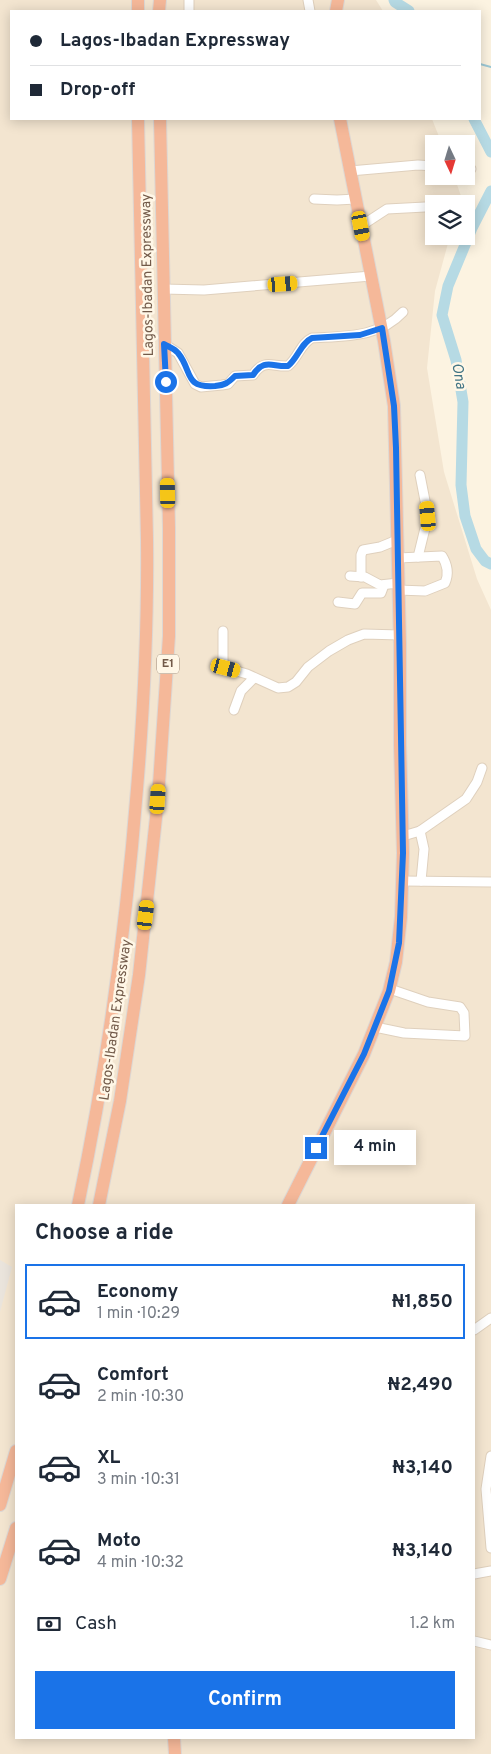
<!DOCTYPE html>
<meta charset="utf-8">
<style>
:root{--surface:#fff;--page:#f2f2f3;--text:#1f2937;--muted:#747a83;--line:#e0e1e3;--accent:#1a73e8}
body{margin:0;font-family:Overpass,sans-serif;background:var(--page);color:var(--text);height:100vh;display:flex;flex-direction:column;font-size:19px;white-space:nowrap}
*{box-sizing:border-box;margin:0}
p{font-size:16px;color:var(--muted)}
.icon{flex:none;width:28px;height:28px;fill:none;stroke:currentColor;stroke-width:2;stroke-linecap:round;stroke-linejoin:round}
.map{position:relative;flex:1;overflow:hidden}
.side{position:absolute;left:15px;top:1204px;width:460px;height:535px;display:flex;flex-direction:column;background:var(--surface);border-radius:0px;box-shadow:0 2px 12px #0003}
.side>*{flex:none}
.hud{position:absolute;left:10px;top:10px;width:471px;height:110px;border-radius:0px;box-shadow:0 2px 12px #0003;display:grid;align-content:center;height:110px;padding:0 20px;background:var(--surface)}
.needle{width:32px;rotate:176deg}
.controls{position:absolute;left:425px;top:135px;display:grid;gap:10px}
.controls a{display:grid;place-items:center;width:50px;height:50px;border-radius:0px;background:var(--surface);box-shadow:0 2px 12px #0003;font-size:25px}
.end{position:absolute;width:22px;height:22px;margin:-11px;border:6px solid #1a73e8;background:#fff;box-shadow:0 0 0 2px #fff}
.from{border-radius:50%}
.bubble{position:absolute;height:35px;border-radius:0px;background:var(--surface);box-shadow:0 2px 12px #0003;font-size:16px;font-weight:700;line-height:35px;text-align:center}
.car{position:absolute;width:15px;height:30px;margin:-15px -8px;border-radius:6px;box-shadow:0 0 4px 1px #0007;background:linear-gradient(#f5c518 24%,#345 0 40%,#f5c518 0 76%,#345 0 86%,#f5c518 0)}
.hud b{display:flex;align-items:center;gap:18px;height:48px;font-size:19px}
.hud b+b{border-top:1px solid var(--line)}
.hud i{width:12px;height:12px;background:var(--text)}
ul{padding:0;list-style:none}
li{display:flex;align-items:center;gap:15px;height:75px;margin:0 10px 8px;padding:0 10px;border:2px solid transparent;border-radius:0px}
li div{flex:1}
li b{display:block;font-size:19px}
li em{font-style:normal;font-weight:700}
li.current{border-color:var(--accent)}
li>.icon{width:45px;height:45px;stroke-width:1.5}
h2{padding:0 20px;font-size:22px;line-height:60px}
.pay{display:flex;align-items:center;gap:12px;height:55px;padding:0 20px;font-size:19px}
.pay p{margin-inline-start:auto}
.button{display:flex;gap:10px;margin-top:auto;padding:10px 20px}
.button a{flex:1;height:58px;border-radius:0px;background:var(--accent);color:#fff;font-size:20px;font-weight:700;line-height:58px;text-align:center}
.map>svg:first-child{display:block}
.residential{fill:#f3e5d0;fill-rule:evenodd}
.industrial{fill:#eae4dc}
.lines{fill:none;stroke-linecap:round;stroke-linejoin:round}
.stream{stroke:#9dc9d6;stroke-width:2}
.river{stroke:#b6dae4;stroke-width:11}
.minor-casing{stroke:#dfd0bd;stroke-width:11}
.highway-casing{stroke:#ddd7d3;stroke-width:14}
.minor{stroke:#fff;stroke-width:9}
.highway{stroke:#f5b899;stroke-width:12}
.route{stroke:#1a73e8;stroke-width:6}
.labels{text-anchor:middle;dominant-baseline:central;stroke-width:5;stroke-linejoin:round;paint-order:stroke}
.shield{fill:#fff7e7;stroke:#9c8978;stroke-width:1}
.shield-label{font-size:12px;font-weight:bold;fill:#725a49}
.street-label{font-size:14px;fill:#725a49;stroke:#fff7e7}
.water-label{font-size:15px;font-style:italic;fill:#437585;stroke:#fff7e7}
</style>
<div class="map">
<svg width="491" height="1754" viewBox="0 0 491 1754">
<rect width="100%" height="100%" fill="#fcf3e1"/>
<path class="residential" d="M0,0h376l7,11h-372v108h421l10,25h-8v32h20l7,20 -2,8h-25v32h16l-15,55 -8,77 17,104 33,107 14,31v1144h-491zM16,1205h458v533h-458z"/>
<polygon class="industrial" points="0,1260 12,1267 0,1312"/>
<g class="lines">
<polyline class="stream" points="480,64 491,67"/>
<g class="river">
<polyline points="394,0 395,2 409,11"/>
<polyline points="474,119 491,152"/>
<polyline points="491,191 472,228 448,286 442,315 456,360 463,402 461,485 465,516 476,549 485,561 491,564"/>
</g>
<g class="minor-casing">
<g id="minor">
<polyline points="308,0 310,11"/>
<polyline points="189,11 189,0"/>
<polyline points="466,169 471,169"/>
<polyline points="350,171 418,165 434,166"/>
<polyline points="314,199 337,200 356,199"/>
<polyline points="361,226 387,209 425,207"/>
<polyline points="163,289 204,290 371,276"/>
<path d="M164,344l14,9 17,31 6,3 21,-2 6,-1 7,-8 18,-1c11,-17 19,-8 35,-9 10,-8 13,-23 24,-28 33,-2 67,0 91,-26"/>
<polyline points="418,557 428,516 420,475"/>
<path d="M398,558l44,-2c5,8 7,18 3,27l-20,8 -27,-1"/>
<polyline points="350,576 365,577 380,585 398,583"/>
<polyline points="361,577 361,555 363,550 380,547 397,540"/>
<polyline points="338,602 355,604 362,593 381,593 384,585"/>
<polyline points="223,631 223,664 226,668 247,674 278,688 288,687 296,682 308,667 329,651 348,640 364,634 400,635"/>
<polyline points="234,710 241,691 254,678"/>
<polyline points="420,831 424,849 421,881"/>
<polyline points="403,836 420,831 466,799 477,782 482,768"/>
<polyline points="403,881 491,882"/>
<polyline points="375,1027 404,1033 465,1036 464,1013 460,1007 428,1002 390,989"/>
<polyline points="474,1330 491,1318"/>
<polyline points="491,1456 486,1489 491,1548"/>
<polyline points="474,1574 491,1571"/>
<polyline points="474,1641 491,1645"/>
</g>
</g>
<g class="highway-casing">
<g id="highway">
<polyline points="138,11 138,0"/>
<polyline points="159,11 160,0"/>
<polyline points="336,11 338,0"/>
<path d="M78,1205c29,-137 48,-276 59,-416 7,-84 11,-166 10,-250l-9,-420"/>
<polyline points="99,1205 120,1101 139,975 158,799 169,636 169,528 160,119"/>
<polyline points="288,1205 364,1054 389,991 396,962 401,917 403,853 400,745 400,644 394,406 384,341 340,119"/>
<polyline points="0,1505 16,1451"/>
<polyline points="0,1579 16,1528"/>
<polyline points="174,1738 175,1754"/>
</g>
</g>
<use href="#minor" class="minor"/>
<use href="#highway" class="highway"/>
</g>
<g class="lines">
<path class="route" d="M166,382l-2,-38c5,3 11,5 14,9 15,18 5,35 37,33 10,-1 13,-3 20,-10l18,-1c11,-17 19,-8 35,-9 10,-8 13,-23 24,-28l48,-3 22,-7 12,78 2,42 7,405 -4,90 -10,48 -25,63 -48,94"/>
</g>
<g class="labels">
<rect class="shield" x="157" y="654.5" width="22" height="19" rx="4"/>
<g class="shield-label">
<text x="168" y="664">E1</text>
</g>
<g class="street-label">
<text transform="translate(148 275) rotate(-91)">Lagos-Ibadan Expressway</text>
<text transform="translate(116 1020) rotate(-82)">Lagos-Ibadan Expressway</text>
</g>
<g class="water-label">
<text transform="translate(458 376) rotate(80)">Ona</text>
</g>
</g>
</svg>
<div class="controls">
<a><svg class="needle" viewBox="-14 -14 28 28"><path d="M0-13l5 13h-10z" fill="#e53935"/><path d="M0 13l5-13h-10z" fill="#747a83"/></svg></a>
<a><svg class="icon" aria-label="layers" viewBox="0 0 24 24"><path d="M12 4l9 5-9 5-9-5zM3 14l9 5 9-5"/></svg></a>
</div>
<i class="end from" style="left:166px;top:382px"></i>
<i class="end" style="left:316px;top:1148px"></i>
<div class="bubble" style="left:334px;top:1130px;width:82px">4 min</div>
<i class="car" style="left:361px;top:226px;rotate:169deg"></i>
<i class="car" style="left:283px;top:284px;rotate:86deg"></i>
<i class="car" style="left:168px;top:493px;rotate:359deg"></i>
<i class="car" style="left:428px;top:516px;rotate:355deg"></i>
<i class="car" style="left:226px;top:668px;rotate:105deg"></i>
<i class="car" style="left:158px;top:799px;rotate:4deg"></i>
<i class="car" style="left:146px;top:915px;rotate:7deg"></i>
<div class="hud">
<b><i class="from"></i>Lagos-Ibadan Expressway</b>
<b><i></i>Drop-off</b>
</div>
<section class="side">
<h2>Choose a ride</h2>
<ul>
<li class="current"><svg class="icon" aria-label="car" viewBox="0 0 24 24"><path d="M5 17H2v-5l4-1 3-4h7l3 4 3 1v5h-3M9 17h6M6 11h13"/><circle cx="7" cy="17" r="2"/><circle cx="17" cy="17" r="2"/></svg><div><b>Economy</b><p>1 min · 10:29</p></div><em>₦1,850</em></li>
<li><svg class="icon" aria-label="car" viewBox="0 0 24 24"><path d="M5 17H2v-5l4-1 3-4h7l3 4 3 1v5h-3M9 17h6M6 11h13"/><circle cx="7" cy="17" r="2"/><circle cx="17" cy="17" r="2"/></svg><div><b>Comfort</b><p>2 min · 10:30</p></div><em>₦2,490</em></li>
<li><svg class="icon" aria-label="car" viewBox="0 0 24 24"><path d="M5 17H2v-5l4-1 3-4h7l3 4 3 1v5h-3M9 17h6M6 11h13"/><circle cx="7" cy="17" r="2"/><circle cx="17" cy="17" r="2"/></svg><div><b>XL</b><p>3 min · 10:31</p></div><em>₦3,140</em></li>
<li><svg class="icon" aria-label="car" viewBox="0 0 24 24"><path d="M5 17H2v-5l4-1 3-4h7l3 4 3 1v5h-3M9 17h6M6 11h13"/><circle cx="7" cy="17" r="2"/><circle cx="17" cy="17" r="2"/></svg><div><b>Moto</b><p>4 min · 10:32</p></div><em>₦3,140</em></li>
</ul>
<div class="pay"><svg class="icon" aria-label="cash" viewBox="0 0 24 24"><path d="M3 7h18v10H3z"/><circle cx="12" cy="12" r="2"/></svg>Cash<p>1.2 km</p></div>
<div class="button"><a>Confirm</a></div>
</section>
</div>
